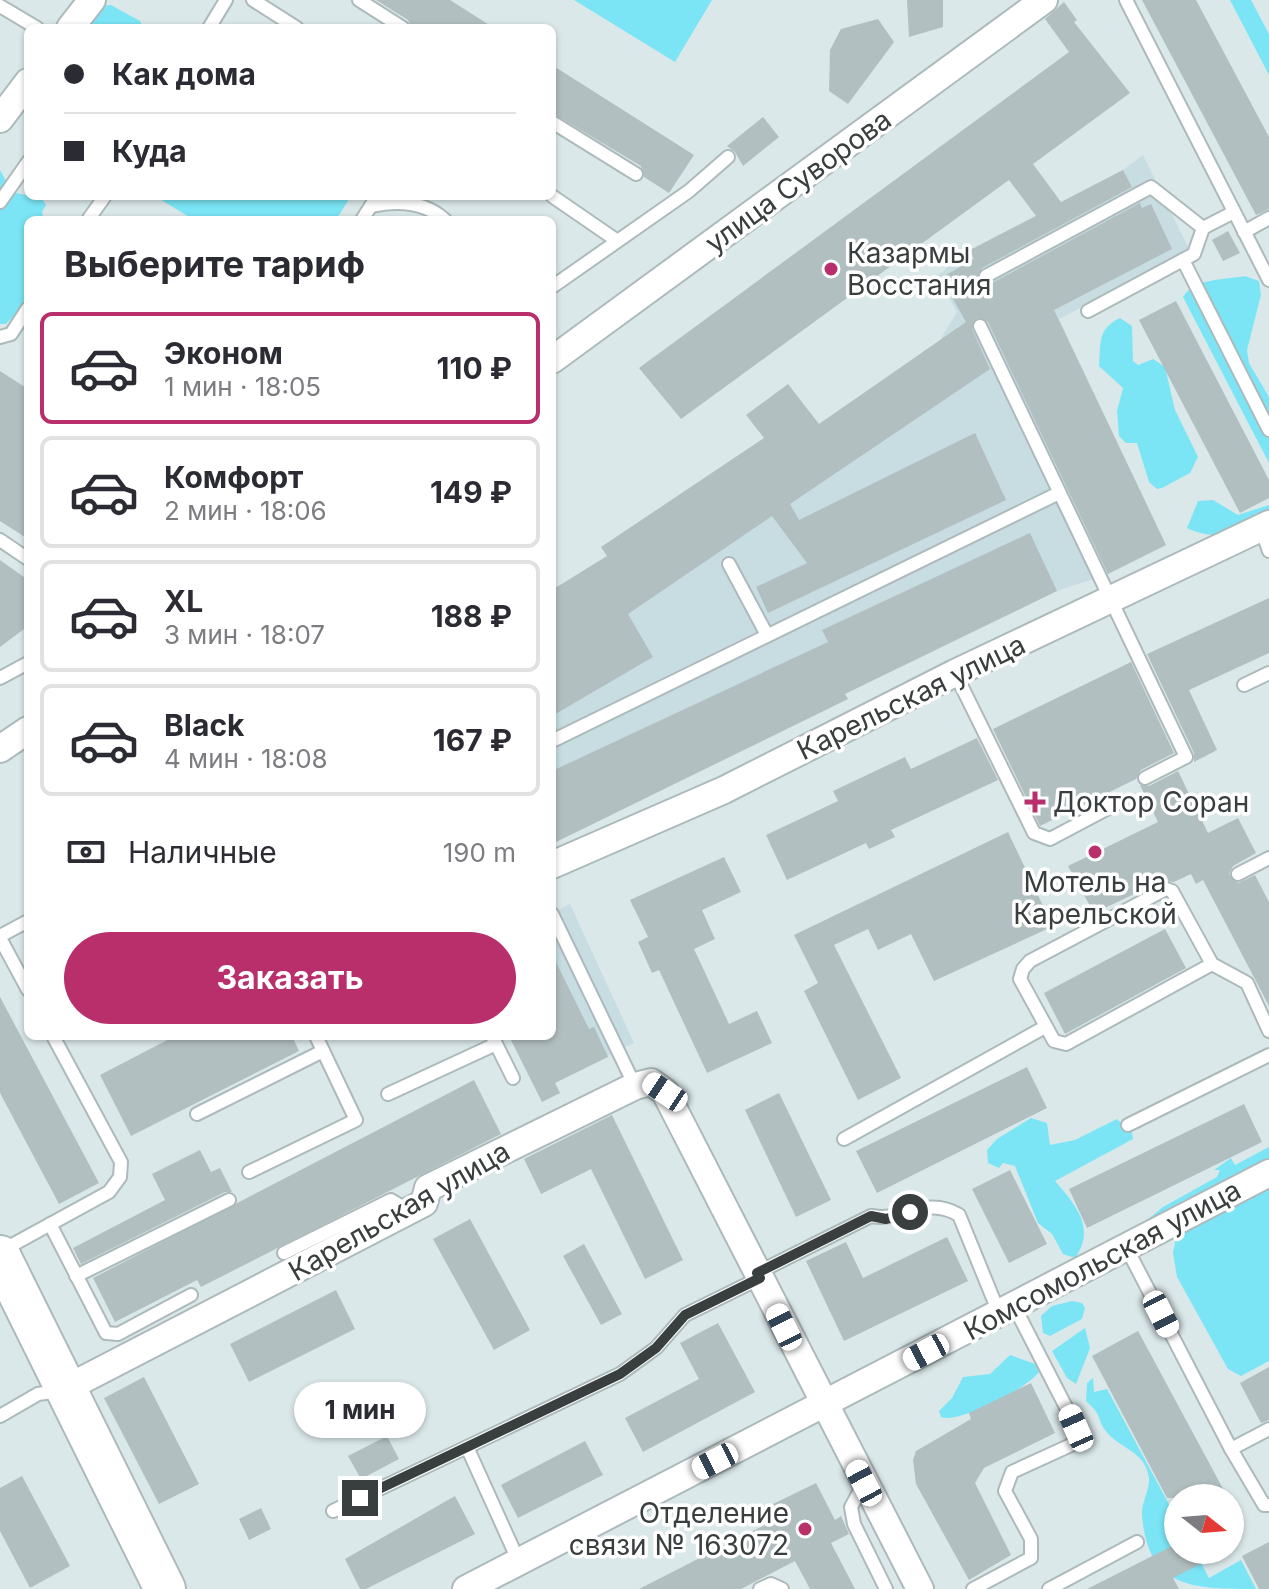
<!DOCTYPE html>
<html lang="ru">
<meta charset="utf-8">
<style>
:root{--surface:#fff;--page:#f2f2f3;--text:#2b2b33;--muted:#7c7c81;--line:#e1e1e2;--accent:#b82f6c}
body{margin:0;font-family:Inter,sans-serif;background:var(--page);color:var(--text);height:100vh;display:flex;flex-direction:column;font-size:30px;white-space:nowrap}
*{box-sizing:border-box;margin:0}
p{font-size:26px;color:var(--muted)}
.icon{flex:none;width:44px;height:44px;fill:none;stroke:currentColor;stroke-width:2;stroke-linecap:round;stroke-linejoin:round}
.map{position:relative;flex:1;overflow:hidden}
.side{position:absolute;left:24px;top:216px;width:532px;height:824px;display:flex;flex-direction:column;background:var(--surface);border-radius:12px;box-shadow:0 2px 6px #0004}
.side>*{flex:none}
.top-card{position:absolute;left:24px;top:24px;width:532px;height:176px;border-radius:12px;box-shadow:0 2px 6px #0004;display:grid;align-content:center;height:176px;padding:0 40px;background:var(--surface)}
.needle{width:52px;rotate:107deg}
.controls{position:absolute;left:1164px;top:1484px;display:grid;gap:16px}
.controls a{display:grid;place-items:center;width:80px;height:80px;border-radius:50%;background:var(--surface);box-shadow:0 2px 6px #0004;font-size:40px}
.end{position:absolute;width:36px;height:36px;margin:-18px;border:10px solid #393e3f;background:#fff;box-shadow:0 0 0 4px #fff}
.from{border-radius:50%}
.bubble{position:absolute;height:56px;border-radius:28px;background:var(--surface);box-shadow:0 2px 6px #0004;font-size:26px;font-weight:700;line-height:56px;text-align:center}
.car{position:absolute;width:24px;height:48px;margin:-24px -12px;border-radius:10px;box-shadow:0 0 6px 2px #0007;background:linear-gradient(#fff 24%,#345 0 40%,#fff 0 76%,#345 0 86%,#fff 0)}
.top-card b{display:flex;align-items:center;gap:28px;height:76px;font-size:30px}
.top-card b+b{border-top:2px solid var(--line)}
.top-card i{width:20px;height:20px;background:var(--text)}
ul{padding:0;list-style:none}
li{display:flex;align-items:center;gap:24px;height:112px;margin:0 16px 12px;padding:0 24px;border:4px solid var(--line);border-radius:12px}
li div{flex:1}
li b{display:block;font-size:30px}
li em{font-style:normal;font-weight:700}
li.on{border-color:var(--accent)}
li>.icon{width:72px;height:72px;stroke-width:1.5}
h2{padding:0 40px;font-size:36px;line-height:96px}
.pay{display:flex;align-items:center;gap:20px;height:88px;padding:0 40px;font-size:30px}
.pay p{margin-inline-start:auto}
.primary-button{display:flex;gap:16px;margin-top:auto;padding:16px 40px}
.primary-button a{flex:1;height:92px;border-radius:48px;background:var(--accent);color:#fff;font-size:32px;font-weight:700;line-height:92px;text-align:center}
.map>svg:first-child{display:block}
.built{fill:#c7dde1}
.green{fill:#7be5f5}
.building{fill:#b2bfc1}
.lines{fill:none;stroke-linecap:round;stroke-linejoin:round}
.lane-casing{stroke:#adbabc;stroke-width:16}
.street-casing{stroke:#adbabc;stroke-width:30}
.primary-casing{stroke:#adbabc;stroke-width:44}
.lane{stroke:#fff;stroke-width:12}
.street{stroke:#fff;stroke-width:26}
.primary{stroke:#fff;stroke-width:40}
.route{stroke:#393e3f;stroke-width:10}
.poi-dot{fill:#b82f6c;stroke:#fff;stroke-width:3}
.labels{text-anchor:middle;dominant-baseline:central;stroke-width:7;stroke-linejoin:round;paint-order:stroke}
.street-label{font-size:28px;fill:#393e3f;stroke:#fff}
.poi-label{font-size:28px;fill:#393e3f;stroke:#fff;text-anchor:start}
</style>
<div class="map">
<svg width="1269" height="1589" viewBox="0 0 1269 1589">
<rect width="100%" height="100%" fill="#dbe8ea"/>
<g class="built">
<polygon points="1143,155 1190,251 1059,319 1166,545 1105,575 1057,591 552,831 552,590 754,467 937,345 957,312 937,276 970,250 1123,170"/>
<polygon points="570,904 634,1043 555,1082 560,1093 542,1102 509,1036 552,1036 552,913"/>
</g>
<g class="green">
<polygon points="574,0 712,0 675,62"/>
<polygon points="1230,0 1251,0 1269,34 1269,75"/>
<polygon points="111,5 140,21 143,28 81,28 100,6"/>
<polygon points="0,170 12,192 42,199 46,205 42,212 44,220 28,220 28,292 21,308 6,324 0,324"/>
<polygon points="155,196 351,196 336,220 194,220"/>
<path d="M1245,276l14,5 2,14 -14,55 2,13 20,34v66l-86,-166c12,-19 40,-17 62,-21z"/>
<path d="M1120,318l12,8 1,35 5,4 15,-6 12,8 10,43 23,47 -8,16 -28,15 -5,1 -8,-7 -12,-39h-11l-7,-7 -2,-25 6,-23 -24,-22c2,-23 -2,-37 21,-48z"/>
<path d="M1213,500l25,15 31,-10v25c-28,4 -56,11 -82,-2l11,-27z"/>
<path d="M1031,1118l16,5 3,22 25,-5 42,-21 15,14 1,6 -78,42c19,22 42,47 20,77l-12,-4 -11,-20 -14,-11 -23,-57 -12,-3 -4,5 -11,-5 -1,-13 10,-11z"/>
<polygon points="1269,1147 1269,1181 1136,1229 1163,1207 1217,1177 1220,1170 1214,1170 1231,1158 1235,1165"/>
<polygon points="1269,1188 1269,1361 1241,1376 1228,1369 1177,1277 1173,1253 1176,1237"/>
<polygon points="1072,1301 1082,1303 1085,1308 1082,1319 1050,1336 1043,1333 1041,1316 1052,1306"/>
<polygon points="1085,1328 1090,1348 1076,1384 1067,1378 1052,1351"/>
<path d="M1010,1355l28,10 1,7c-14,18 -80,52 -98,45l-2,-6 13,-13 11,-21 27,-3z"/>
<path d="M1093,1378l1,14 13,-3 71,132v29h16l15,28 32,-18 15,29c-63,0 -108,0 -114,-74 -1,-12 8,-25 7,-37 -4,-28 -29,-28 -44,-48 -10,-15 -1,-12 -19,-29l1,-18z"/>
</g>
<g class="building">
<polygon points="376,0 450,0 494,28 412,28 408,20"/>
<polygon points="907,0 943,0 943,27 909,37"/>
<polygon points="1142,0 1196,0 1269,137 1269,209 1256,215"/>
<polygon points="1064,2 1077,20 1074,22 1130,93 1033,164 1061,202 1123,170 1132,187 982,268 977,277 982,284 990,284 1140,203 1142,208 1151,204 1172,249 1054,310 1166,545 1108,574 988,322 977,318 972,329 990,369 790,504 799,520 975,433 1006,500 768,613 756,587 807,563 772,516 628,614 653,657 552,716 552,590 607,556 601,547 764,438 746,415 788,384 819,424 966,322 941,278 974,259 970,250 1036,216 1009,180 681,419 639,368 1069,52 1045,19"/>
<polygon points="878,19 894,42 848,104 829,91 830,50 841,29"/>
<polygon points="552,65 694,155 669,193 644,177 641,166 552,113"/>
<polygon points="763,117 779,137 743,166 735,152 727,146"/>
<polygon points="1228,231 1240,253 1223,261 1212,240"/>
<polygon points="1176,301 1269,480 1269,498 1240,513 1139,320"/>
<polygon points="0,371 28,389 28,539 0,521"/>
<polygon points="1030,533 1057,591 845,694 848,699 552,844 552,771 828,642 822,630"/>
<polygon points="0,560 28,580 28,626 0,647"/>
<polygon points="1269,598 1269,653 1189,690 1217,750 1194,762 1194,753 1147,654"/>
<polygon points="1131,662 1174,753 1141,770 1136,779 1040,826 993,729"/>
<polygon points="977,738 998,780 891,830 895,837 869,849 866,843 787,880 766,835 838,801 833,791 905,757 911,769"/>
<polygon points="1178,771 1208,833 1238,818 1256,853 1233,866 1229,874 1238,883 1255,875 1269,902 1269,1006 1203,880 1196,884 1191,874 1174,882 1162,881 1094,913 1068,866 1158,822 1140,785 1149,786"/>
<polygon points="1008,832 1045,910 1051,907 1058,924 934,981 911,934 878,950 868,929 834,945 901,1078 858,1100 804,991 818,983 794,935"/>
<polygon points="724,857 741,892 702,910 715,939 694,949 729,1024 757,1011 772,1043 707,1073 659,970 652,973 638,942 648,937 630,900"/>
<polygon points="1165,929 1186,968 1065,1034 1044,993"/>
<polygon points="552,954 589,1029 594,1027 608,1057 555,1083 560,1093 542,1102 509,1036 552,1036"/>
<polygon points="0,997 99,1183 59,1204 0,1093"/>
<polygon points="175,1036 292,1036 299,1051 131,1136 100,1075"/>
<polygon points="1027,1067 1047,1108 877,1193 856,1151"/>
<polygon points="474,1080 501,1134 201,1287 197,1280 115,1322 93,1278"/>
<polygon points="779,1093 831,1200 796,1217 745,1110"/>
<polygon points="1244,1104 1262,1142 1087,1228 1069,1189"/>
<polygon points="612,1115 683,1260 645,1279 591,1169 541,1194 524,1159"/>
<polygon points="200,1150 211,1172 220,1168 232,1192 225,1192 81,1264 73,1248 165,1200 152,1174"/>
<polygon points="1010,1170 1047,1244 1009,1263 972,1189"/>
<polygon points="470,1219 530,1330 494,1350 433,1239"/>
<polygon points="947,1237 968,1281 844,1341 806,1261 846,1242 863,1278"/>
<polygon points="584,1244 622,1314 601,1325 563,1256"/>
<polygon points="336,1290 355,1329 249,1382 230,1344"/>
<polygon points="718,1323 755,1392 643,1452 625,1418 699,1379 680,1343"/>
<polygon points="1138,1331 1151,1355 1228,1498 1167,1498 1092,1356"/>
<polygon points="1269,1367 1269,1420 1261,1423 1240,1383"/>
<polygon points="144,1377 199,1484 159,1504 104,1398"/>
<polygon points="1031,1383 1055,1433 984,1468 975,1483 1011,1555 969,1580 916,1484 913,1460 916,1451 971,1419 969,1413"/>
<polygon points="387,1436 399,1459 361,1479 348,1456"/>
<polygon points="585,1441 603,1475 518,1518 501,1485"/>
<polygon points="22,1476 70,1566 30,1588 0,1531 0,1488"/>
<polygon points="816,1483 835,1520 841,1516 849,1534 831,1543 855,1589 810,1589 795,1561 741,1589 639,1589 780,1517 773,1504"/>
<polygon points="455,1496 475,1534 366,1589 360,1589 345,1559"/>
<polygon points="261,1508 271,1529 249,1540 239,1519"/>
<polygon points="1269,1542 1269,1589 1259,1589 1242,1556"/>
<polygon points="1178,1543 1178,1550 1228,1550 1173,1578 1179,1589 1087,1589"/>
</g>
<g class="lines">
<g class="lane-casing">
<g id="lane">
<polyline points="253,0 297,28"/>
<polyline points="359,0 403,28"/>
<polyline points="1126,0 1269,280"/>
<polyline points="0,6 37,28"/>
<polyline points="209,28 226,0"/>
<polyline points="552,122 636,174"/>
<polyline points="552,196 616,240"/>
<polyline points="0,202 28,162"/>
<path d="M371,206c27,-6 53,-5 74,14"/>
<polyline points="88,220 105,196"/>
<polyline points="362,220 377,196"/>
<polyline points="1244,232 1269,218"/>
<polyline points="1183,260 1269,430"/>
<polyline points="986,276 1151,187 1203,228"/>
<polyline points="552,287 689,191 728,157"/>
<polyline points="1088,311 1194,254 1203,228 1234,212"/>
<polyline points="980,326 1186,757 1145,778"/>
<polyline points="0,337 11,334 28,308"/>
<polyline points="1261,528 1269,551"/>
<polyline points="0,540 28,559"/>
<polyline points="729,564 767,635"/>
<polyline points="955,673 1034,833 1050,839 1116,804"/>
<polyline points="0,678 28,663"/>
<polyline points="1244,685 1269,673"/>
<polyline points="552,741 1059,493"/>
<polyline points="1238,874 1269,858"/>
<polyline points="552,914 635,1086"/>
<polyline points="0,936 28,921"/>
<polyline points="0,938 28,990"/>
<polyline points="1212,964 1066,1044 1054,1041 1020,979 1023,969 1030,961 1166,889 1172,891 1212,964 1247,983 1269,1031"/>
<polyline points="492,1036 513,1078"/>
<polyline points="388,1094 496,1044"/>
<polyline points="197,1114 323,1051"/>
<polyline points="1128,1125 1269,1055"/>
<polyline points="844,1139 1045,1027"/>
<polyline points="249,1172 356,1120 316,1036"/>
<polyline points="50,1224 106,1333 118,1334 191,1295"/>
<polyline points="1125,1245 1231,1449 1264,1505 1269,1505"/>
<polyline points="3,1250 109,1192 120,1177 121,1162 53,1036"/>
<polyline points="284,1253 391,1200 409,1211"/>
<path d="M757,1273l114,-57c34,6 54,-21 88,-1l40,98"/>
<polyline points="76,1276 229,1200"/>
<polyline points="0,1416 38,1394 59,1391"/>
<polyline points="467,1447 519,1562"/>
<polyline points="1231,1449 1269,1429"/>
<polyline points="864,1483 851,1507 854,1524 886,1589"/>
<polyline points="333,1511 620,1374 656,1348 685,1315 760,1278"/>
<polyline points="760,1589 771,1584 782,1589"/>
<polyline points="973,1589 1031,1558 1031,1539 1005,1491 1012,1472 1071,1445 1076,1438 1069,1413 1014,1306"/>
<polyline points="1049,1589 1137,1542"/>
</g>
</g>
<g class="street-casing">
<g id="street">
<polyline points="70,28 92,0"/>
<polyline points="0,119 28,82"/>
<polyline points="552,360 1044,0"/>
<polyline points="0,749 28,730"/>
<polyline points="552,865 724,790 955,673 1269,524"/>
<polyline points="63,1390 424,1203 428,1188 635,1086 651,1082 665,1092 920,1589"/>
<polyline points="466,1589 1269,1173"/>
</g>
</g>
<g class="primary-casing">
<polyline id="primary" points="0,1256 165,1589"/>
</g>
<use href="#lane" class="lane"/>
<use href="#street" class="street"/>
<use href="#primary" class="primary"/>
</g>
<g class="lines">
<polyline class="route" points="360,1498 620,1374 656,1348 685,1315 760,1278 757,1273 871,1216 886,1219 910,1212"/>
</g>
<g class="poi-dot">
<circle cx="831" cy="269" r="8"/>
<path d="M1031 790h8v8h8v8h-8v8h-8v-8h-8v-8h8z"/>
<circle cx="1095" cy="852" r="8"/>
<circle cx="805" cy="1529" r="8"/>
</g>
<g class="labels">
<g class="street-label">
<text transform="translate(798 181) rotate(-36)">улица Суворова</text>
<text transform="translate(911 697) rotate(-26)">Карельская улица</text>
<text transform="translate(399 1211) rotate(-30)">Карельская улица</text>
<text transform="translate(1102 1260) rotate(-28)">Комсомольская улица</text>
</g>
<g class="poi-label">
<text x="847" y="253">Казармы<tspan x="847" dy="32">Восстания</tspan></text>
<text x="1053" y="802">Доктор Соран</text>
<text x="1095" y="882" text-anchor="middle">Мотель на<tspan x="1095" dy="32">Карельской</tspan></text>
<text x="789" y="1513" text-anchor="end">Отделение<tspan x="789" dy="32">связи № 163072</tspan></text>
</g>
</g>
</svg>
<div class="controls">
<a><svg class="needle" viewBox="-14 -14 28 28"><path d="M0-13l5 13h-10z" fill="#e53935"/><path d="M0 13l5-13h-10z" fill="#7c7c81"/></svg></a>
</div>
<i class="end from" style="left:910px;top:1212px"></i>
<i class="end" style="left:360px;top:1498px"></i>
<div class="bubble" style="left:294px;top:1382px;width:132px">1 мин</div>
<i class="car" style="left:665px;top:1092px;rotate:304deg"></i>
<i class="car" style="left:1161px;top:1314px;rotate:153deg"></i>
<i class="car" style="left:784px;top:1327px;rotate:334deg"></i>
<i class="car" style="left:926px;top:1352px;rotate:242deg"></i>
<i class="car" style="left:1076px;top:1428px;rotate:336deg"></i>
<i class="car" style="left:715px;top:1461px;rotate:243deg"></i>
<i class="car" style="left:864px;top:1483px;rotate:332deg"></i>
<div class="top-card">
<b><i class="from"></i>Как дома</b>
<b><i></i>Куда</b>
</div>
<section class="side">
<h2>Выберите тариф</h2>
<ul>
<li class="on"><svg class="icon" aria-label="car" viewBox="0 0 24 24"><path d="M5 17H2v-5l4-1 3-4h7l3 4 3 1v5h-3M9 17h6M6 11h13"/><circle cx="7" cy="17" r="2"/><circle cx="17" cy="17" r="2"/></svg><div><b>Эконом</b><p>1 мин · 18:05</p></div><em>110 ₽</em></li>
<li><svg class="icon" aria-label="car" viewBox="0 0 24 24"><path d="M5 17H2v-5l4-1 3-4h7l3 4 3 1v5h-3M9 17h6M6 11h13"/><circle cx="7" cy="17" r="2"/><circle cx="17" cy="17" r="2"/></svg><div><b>Комфорт</b><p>2 мин · 18:06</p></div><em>149 ₽</em></li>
<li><svg class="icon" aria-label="car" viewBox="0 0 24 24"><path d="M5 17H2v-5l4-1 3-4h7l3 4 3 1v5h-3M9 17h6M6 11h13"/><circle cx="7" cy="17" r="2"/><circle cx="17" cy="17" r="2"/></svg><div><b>XL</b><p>3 мин · 18:07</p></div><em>188 ₽</em></li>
<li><svg class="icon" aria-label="car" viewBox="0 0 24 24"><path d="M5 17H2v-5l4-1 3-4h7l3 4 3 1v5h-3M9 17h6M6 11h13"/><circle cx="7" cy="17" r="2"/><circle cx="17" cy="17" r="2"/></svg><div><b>Black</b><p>4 мин · 18:08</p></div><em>167 ₽</em></li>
</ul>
<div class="pay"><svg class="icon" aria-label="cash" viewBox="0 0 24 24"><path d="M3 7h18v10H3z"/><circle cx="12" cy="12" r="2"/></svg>Наличные<p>190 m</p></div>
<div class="primary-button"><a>Заказать</a></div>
</section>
</div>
